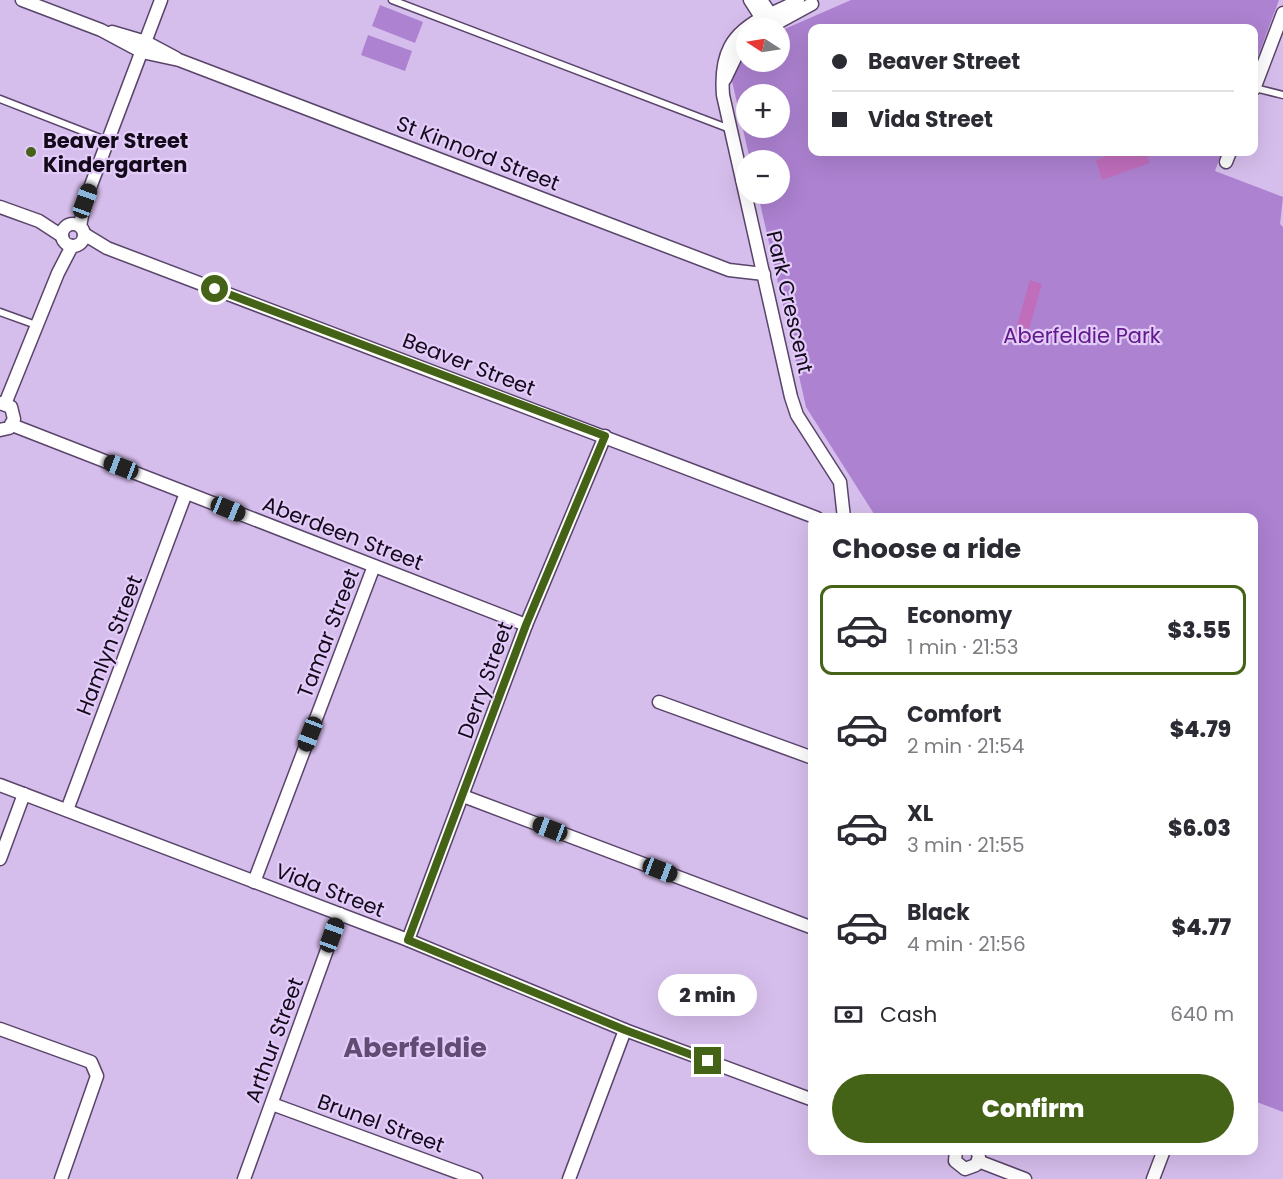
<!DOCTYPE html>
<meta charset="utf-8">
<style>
:root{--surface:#fff;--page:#f2f2f3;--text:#2b2b33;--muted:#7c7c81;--line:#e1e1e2;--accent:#456316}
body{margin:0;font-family:Poppins,sans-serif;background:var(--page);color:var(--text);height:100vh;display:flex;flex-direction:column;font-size:22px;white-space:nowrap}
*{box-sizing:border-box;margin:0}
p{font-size:20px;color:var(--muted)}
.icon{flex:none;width:33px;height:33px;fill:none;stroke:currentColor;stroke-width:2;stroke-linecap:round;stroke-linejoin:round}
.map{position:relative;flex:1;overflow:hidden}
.sheet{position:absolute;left:808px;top:513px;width:450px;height:642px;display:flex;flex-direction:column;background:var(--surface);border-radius:12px;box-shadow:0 6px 24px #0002}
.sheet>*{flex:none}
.hud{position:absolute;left:808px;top:24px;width:450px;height:132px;border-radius:12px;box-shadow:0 6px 24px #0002;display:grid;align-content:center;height:132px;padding:0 24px;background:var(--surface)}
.needle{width:39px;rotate:282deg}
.tools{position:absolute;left:736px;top:18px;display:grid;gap:12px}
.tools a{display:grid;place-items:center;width:54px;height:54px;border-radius:50%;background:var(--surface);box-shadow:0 6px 24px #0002;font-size:30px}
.end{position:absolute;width:27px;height:27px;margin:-14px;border:8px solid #456316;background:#fff;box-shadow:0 0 0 3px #fff}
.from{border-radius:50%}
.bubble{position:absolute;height:42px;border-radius:21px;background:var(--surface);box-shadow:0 6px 24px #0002;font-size:20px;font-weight:800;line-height:42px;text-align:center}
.car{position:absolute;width:18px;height:36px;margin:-18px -9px;border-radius:8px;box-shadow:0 0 4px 2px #0007;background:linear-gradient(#222 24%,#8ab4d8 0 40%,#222 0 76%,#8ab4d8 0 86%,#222 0)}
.hud b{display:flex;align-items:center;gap:21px;height:57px;font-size:22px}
.hud b+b{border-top:2px solid var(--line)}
.hud i{width:15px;height:15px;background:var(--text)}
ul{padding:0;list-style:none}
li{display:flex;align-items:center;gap:18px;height:90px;margin:0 12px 9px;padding:0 12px;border:3px solid transparent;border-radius:12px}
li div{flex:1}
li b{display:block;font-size:22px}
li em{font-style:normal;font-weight:800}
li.on{border-color:var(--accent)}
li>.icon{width:54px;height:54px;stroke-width:1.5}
h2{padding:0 24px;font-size:27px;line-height:72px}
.pay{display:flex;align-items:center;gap:15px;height:66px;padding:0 24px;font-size:22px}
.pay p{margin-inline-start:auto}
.button{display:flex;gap:12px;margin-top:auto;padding:12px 24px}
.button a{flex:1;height:69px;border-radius:36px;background:var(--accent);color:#fff;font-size:24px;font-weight:800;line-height:69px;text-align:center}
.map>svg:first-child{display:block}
.green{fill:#ad82d1;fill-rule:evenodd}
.building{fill:#c06ebc}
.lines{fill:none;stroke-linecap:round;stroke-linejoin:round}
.service-casing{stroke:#59446a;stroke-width:9}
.minor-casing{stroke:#59446a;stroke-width:15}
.service{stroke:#fff;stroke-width:6}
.minor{stroke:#fff;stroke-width:12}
.route{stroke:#456316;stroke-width:8}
.poi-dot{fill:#456316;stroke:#e3cbf9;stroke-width:2}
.labels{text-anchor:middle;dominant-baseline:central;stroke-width:4.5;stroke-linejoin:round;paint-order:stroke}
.poi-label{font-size:21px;font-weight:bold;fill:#120919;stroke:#e3cbf9;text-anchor:start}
.street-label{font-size:21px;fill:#120919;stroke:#e3cbf9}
.park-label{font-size:21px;fill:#601a8a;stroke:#e3cbf9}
.district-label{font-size:27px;font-weight:bold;fill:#624c74;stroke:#e3cbf9}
</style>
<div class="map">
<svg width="1283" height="1179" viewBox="0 0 1283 1179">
<rect width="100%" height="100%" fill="#d6beec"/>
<g class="green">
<path d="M851,0h428l-25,67v-39h-441v124h409l-7,19 68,26 -3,27 3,3v885l-29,-11v-583l-378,-1 -70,-110 -48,-213h22v-34h-30l-18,-79 3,-15 12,-16v12h33v-31zM747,94h33v34h-33z"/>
<polygon points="380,5 423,22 415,43 372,26"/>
<polygon points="368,35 412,51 405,71 361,55"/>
</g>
<g class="building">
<polygon points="1104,152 1146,152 1150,163 1102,180 1096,160 1105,157"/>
<polygon points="1030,280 1042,284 1025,343 1013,339"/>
</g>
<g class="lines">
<g class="service-casing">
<g id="service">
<polyline points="392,0 730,129"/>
<polyline points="1255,88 1283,95"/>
<polyline points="0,99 108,141"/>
<polyline points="0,312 36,325"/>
</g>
</g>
<g class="minor-casing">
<g id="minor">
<polyline points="22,0 101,30 142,52 179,60 729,270 764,274"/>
<polyline points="750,0 766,25"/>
<polyline points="761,0 774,19"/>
<path d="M798,0c-10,7 -20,10 -30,15 -38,18 -48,40 -45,80l68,302 6,18 43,67 4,36"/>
<polyline points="768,28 812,4"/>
<polyline points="112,32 146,42 176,58"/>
<polyline points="725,79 738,52 747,42"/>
<polyline points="1254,89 1283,13"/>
<polyline points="1226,162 1230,152"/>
<polyline points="0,207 39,221 62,236"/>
<circle cx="73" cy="235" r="11"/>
<polyline points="80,226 85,201 161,0"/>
<polyline points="84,234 107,248 817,518"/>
<polyline points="0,403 11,407 14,419 9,428 0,430"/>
<polyline points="5,404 58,273 72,246"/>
<polyline points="12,425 526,625"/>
<polyline points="659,702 813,758"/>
<polyline points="0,785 408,940 625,1030 813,1100"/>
<polyline points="463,796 813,928"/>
<polyline points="67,810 186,493"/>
<polyline points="0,859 24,794"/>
<polyline points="254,882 374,566"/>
<polyline points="408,940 526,625 605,436"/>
<polyline points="0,1029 91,1062 97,1076 61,1179"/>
<polyline points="272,1104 476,1179"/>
<polyline points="956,1150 955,1161 965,1169 976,1165 979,1157 977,1150"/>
<polyline points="978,1161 1025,1179"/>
<polyline points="244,1179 340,914"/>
<polyline points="569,1179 625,1030"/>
<polyline points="1153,1179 1164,1150"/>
</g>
</g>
<use href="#service" class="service"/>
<use href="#minor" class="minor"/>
</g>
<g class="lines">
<polyline class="route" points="215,289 605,436 526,625 408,940 625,1030 708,1061"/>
</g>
<circle class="poi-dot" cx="31" cy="152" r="6"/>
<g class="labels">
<g class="poi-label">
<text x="43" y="140">Beaver Street<tspan x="43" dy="24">Kindergarten</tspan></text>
</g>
<g class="street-label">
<text transform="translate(478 153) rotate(21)">St Kinnord Street</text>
<text transform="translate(790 302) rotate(77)">Park Crescent</text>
<text transform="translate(469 364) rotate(21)">Beaver Street</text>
<text transform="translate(343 533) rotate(21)">Aberdeen Street</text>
<text transform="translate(328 633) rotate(-69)">Tamar Street</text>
<text transform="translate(109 645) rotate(-69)">Hamlyn Street</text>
<text transform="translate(485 680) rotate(-70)">Derry Street</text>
<text transform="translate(330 890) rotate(21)">Vida Street</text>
<text transform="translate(274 1040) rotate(-70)">Arthur Street</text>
<text transform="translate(381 1123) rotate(20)">Brunel Street</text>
</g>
<g class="park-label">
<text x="1082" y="335">Aberfeldie Park</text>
</g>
<g class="district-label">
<text x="415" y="1047">Aberfeldie</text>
</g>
</g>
</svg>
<div class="tools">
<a><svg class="needle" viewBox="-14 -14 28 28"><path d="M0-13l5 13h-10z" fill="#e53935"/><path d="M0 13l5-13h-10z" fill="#7c7c81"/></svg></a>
<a>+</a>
<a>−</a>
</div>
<i class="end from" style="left:215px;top:289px"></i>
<i class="end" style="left:708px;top:1061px"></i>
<div class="bubble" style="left:658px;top:974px;width:99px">2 min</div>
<i class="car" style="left:85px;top:201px;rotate:20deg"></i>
<i class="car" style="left:121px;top:467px;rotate:291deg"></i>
<i class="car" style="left:228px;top:509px;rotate:112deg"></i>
<i class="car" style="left:310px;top:734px;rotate:201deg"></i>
<i class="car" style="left:550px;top:829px;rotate:291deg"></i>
<i class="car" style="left:660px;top:870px;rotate:111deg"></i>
<i class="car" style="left:332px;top:935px;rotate:20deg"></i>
<div class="hud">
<b><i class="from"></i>Beaver Street</b>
<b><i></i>Vida Street</b>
</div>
<section class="sheet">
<h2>Choose a ride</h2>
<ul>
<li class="on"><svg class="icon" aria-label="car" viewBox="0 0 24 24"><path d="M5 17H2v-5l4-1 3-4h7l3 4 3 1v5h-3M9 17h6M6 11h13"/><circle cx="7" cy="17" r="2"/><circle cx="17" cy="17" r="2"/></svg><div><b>Economy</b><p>1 min · 21:53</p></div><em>$3.55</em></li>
<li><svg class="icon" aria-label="car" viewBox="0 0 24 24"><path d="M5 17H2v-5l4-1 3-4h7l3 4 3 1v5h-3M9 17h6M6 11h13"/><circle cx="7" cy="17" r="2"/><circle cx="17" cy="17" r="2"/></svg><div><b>Comfort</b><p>2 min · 21:54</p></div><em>$4.79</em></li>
<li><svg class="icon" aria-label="car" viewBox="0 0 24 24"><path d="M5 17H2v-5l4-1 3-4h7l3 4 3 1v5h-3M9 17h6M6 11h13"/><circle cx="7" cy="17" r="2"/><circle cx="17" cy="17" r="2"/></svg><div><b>XL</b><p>3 min · 21:55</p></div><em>$6.03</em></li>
<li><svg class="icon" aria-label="car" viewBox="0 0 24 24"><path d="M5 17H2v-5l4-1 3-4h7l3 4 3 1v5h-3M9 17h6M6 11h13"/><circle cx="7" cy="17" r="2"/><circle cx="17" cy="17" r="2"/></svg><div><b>Black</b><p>4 min · 21:56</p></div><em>$4.77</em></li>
</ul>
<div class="pay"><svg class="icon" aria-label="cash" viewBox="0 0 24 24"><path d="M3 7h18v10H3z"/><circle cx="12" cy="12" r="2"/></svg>Cash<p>640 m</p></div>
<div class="button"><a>Confirm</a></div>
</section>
</div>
